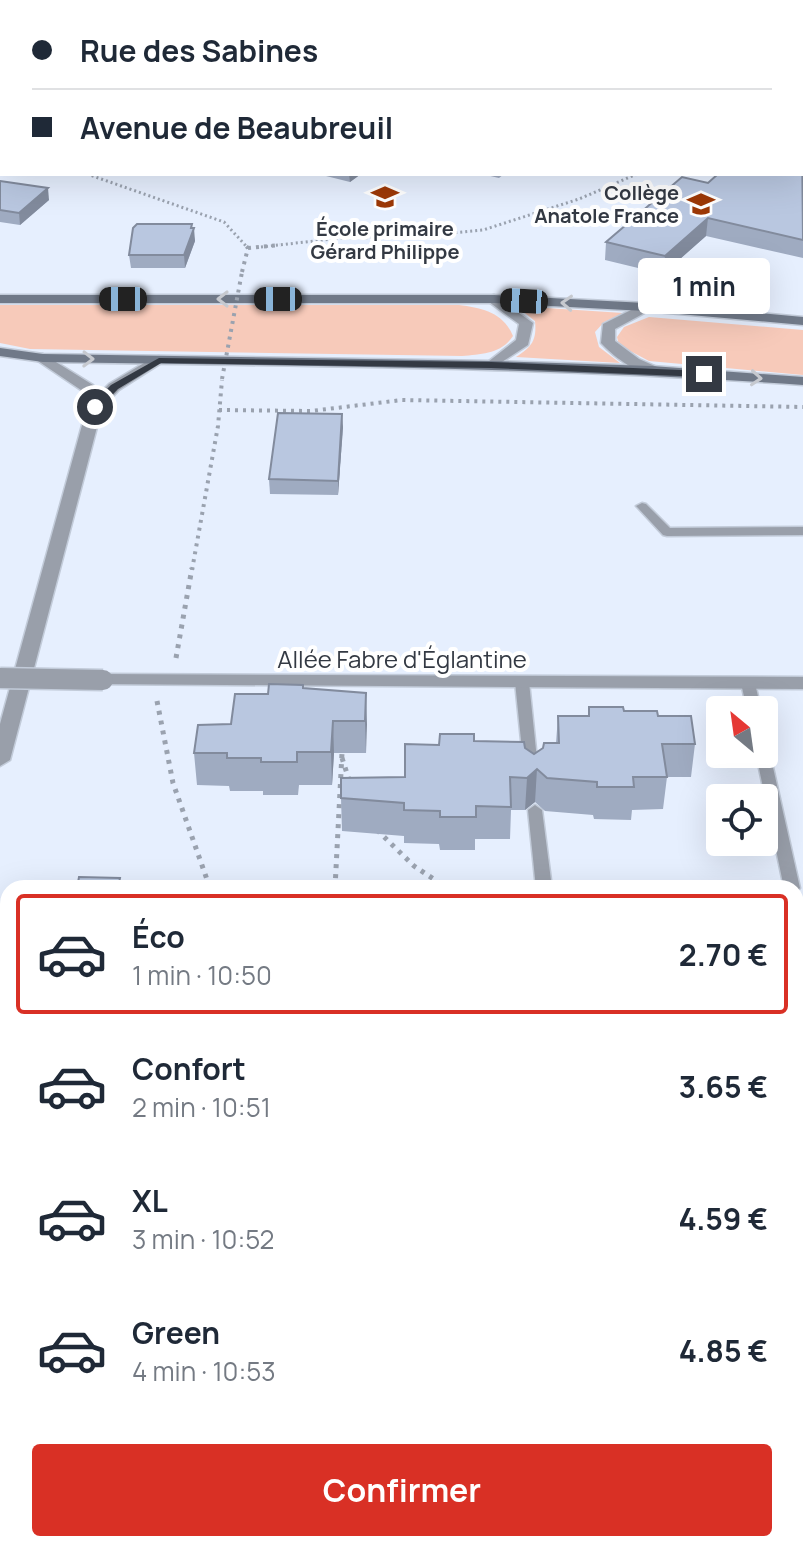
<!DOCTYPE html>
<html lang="fr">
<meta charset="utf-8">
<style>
:root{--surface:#fff;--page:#f6f6f7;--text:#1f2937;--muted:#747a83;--line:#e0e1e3;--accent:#d93025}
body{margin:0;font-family:Manrope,sans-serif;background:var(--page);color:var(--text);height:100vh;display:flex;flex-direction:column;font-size:30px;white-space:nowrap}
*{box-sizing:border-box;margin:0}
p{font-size:26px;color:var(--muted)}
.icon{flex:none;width:44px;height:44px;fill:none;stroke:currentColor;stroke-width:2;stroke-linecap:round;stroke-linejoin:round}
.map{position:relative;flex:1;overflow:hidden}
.details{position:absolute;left:0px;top:880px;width:804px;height:672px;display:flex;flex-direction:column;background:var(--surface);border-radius:24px 24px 0 0;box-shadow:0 8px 32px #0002}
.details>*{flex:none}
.guide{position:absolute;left:0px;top:0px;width:804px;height:176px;box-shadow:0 8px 32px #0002;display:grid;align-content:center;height:176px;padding:0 32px;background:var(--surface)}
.needle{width:52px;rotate:331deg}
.controls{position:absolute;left:706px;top:696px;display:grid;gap:16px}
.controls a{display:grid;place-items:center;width:72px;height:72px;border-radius:8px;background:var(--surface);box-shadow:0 8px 32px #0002;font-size:40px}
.end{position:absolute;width:36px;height:36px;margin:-18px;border:10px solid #333943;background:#fff;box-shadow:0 0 0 4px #fff}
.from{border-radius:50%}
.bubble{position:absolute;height:56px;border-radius:8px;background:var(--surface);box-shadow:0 8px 32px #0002;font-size:26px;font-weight:700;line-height:56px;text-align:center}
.car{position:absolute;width:24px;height:48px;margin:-24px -12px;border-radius:10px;box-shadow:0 0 6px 2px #0007;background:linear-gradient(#222 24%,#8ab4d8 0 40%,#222 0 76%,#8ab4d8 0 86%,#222 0)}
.guide b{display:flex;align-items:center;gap:28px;height:76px;font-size:30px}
.guide b+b{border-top:2px solid var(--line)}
.guide i{width:20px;height:20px;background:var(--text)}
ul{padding:14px 0 0;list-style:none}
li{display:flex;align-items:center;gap:24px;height:120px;margin:0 16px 12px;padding:0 16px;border:4px solid transparent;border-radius:8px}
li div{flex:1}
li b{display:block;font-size:30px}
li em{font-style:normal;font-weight:700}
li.selected{border-color:var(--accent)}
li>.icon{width:72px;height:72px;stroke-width:1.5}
.action{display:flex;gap:16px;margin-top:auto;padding:16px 32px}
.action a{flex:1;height:92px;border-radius:8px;background:var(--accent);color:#fff;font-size:32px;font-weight:700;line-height:92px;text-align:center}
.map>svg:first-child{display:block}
.green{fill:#f7caba}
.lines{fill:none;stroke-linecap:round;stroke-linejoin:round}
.service-casing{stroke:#c2cbd9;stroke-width:3}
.pedestrian-casing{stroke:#c2cbd9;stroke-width:3}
.minor-casing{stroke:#c2cbd9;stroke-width:3}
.tertiary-casing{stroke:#c2cbd9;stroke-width:3}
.secondary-casing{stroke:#c2cbd9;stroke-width:3}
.path-far3{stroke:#9aa2af;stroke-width:3;stroke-dasharray:2 3;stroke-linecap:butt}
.path-far2{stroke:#9aa2af;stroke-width:4;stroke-dasharray:3 5;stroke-linecap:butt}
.path-far1{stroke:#9aa2af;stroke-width:5;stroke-dasharray:4 6;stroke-linecap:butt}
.path{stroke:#9aa2af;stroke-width:7;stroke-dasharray:5 8;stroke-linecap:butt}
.service{fill:#999faa;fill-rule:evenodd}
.pedestrian{fill:#999faa;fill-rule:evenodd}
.minor{fill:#999faa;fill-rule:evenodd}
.tertiary{fill:#999faa;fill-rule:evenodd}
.secondary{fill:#707988;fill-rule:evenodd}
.minor-bridge-casing{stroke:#c2cbd9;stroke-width:23;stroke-linecap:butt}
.path-bridge{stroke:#9aa2af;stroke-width:4;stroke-dasharray:3 5;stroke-linecap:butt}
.minor-bridge{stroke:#999faa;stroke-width:20}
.wall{fill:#9fabc1}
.shaded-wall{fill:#828b9d}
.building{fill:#b9c7e0;stroke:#828b9d;stroke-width:2}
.oneway{stroke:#c6c9cf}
.route{fill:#333943}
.labels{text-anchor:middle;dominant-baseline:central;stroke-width:8;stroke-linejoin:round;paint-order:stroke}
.far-poi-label{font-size:20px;font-weight:bold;fill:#333943;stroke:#fff;text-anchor:end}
.street-label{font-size:24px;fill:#333943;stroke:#fff}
</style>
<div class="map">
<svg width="803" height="1552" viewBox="0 0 803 1552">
<rect width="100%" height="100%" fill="#e6effe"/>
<g class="green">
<path d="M0,305h459c23,3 44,7 54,31 -12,18 -31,18 -51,20l-432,-7 -30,-6z"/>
<path d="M516,306l107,7 -19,9 -9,10 4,15 21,16 -104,-6c16,-10 21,-17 19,-36z"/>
<polygon points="649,317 803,330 803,375 649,361 619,345 617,337 624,327"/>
</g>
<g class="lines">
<g class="service-casing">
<g id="service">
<polygon points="0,11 2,11 0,16"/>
<polygon points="642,503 646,504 670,528 803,527 803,535 667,536 663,535 638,508 636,506"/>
<polygon points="522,678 529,682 538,769 531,774 524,769 515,682"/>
<polygon points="748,679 755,683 761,710 747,710 741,683"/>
<polygon points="764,750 770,754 800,888 796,892 796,888 784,888 756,754 764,754"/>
<polygon points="535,805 542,810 552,888 536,888 528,810"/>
<rect x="796" y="903" width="7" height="10"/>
<rect x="796" y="1136" width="7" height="14"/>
</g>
</g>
<g class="pedestrian-casing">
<polygon id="pedestrian" points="103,674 803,677 803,689 96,684 94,680 96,676"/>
</g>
<g class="minor-casing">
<g id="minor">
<polygon points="19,0 31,0 18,2"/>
<polygon points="666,0 685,0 686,2 667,2"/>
<polygon points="724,0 734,0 735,2 725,2"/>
<rect x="802" y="23" width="1" height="6"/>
<polygon points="803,75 803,82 802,82 802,75"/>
<polygon points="43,354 93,385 98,395 109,384 154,357 159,356 166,360 119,390 102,408 10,760 0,766 0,724 87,407 81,390 38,361 38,355"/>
</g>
</g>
<g class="tertiary-casing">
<g id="tertiary">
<polygon points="494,295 533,323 528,345 491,369 484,365 516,340 519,324 489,302 489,296"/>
<path d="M645,303l7,4 -2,3 -35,19v12l24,18 18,8v6c-19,3 -44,-17 -56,-30l2,-19z"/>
</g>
</g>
<g class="secondary-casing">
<g id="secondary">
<polygon points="0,295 494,295 645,303 803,317 803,325 645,311 494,303 0,303"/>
<path d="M0,348l43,6 448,7 161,5 151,11v8c-253,-18 -506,-19 -760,-23l-43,-6z"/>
</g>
</g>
<g class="path-far3">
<polyline points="87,174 224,222 247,247"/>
<polyline points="261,247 341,238 414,237 483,230 579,199 637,174"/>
</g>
<g class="path-far2">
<polyline points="248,248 280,245"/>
<polyline points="242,272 248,248 245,245"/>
<polyline points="219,410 311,411 402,400 803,407"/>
<polyline points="192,570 218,426 222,380"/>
</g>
<g class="path-far1">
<polyline points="176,658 192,568"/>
<polyline points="157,701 173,783 210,888"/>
<polyline points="342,758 350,783"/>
<polyline points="377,830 414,866 447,888"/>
<polyline points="335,888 342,753"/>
</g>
<polyline class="path" points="317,1544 318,1552"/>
<use href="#service" class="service"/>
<use href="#pedestrian" class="pedestrian"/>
<use href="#minor" class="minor"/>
<use href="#tertiary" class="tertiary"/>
<use href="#secondary" class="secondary"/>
<g class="minor-bridge-casing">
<polyline id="minor-bridge" points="0,678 103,680"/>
</g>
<polyline class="path-bridge" points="222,379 242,272"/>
<use href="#minor-bridge" class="minor-bridge"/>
</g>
<g class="wall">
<polygon points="803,140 803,258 706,236 663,274 605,260 606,242 708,183"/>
<polygon points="318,174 361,174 350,182"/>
<polygon points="482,174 504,174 499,178"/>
<polygon points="0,181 49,200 20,225 0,222"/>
<polygon points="192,228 195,241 185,268 131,268 129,255"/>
<polygon points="343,427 338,495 270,494 269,479"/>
<polygon points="303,688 366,693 366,753 334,753 332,785 299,785 298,795 263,795 263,791 230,791 229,786 197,785 194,753 268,694"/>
<polygon points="589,707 658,716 695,744 691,777 667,777 663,809 632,810 631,820 594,819 593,815 545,811 535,802 525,810 511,810 510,839 475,839 475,850 440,850 439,844 404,843 404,836 342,831 341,798 405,777 439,745 474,741 525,748 534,754 556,743 558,716 588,716"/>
</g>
<g class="shaded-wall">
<polygon points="349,174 361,174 350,182"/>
<polygon points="48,188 49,200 20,225 19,213"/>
<polygon points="708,218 706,236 663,274 665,256"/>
<polygon points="192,224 192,232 194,228 195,241 185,268 184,255"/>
<polygon points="342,414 343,427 338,495 338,481"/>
<polygon points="366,693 367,725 366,753 365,721"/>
<polygon points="333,721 334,753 332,785 331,752"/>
<polygon points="537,769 535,802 525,810 527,778"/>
</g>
<g class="building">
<polygon points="802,140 803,240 708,218 665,256 606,242 682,177 708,183 718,174 802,174"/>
<polygon points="0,181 48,188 19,213 0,210"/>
<polygon points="137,224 192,224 191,228 194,228 184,255 129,255 133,228"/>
<polygon points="278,413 342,414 338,481 269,479"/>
<polygon points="269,684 303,685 303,688 366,693 365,721 333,721 331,752 297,752 297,762 261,762 261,758 227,758 227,753 194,753 198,725 231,724 235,694 268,694"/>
<polygon points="589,707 623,707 624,711 657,711 658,716 691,716 695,744 662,744 667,777 633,777 634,787 597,787 597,782 547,778 537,769 527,778 510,777 511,807 476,806 476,817 440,817 440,811 404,810 404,803 341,798 341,778 405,777 405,744 439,745 440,734 474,734 474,741 524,742 525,748 534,754 543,748 544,743 559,743 558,716 589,716"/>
<polygon points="79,877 120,878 118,888 77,888"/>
</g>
<defs><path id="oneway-chevron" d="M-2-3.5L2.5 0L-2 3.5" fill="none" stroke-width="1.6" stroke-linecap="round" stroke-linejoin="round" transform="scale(2)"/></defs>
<g class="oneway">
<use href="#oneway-chevron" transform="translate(223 299) rotate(-180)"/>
<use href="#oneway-chevron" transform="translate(567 303) rotate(-177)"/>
<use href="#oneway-chevron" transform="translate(88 359) rotate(1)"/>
<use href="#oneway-chevron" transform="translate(756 378) rotate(4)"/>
</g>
<polygon class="route" points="159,358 491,362 704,371 708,374 704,377 491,368 161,363 118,389 99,409 91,409 91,405 111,385"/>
<defs>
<g id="school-bare" transform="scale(2.16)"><path d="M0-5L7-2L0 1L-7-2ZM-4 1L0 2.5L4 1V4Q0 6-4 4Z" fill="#9d3806" stroke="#fff" stroke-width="2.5" paint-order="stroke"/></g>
</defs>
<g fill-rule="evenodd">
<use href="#school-bare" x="385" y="197"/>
<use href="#school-bare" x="701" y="204"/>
</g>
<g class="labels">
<g class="far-poi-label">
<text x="679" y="192">Collège<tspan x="679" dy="23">Anatole France</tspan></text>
<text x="385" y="228" text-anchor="middle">École primaire<tspan x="385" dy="23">Gérard Philippe</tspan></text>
</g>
<g class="street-label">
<text x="402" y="658">Allée Fabre d'Églantine</text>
</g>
</g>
</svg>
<div class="controls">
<a><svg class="needle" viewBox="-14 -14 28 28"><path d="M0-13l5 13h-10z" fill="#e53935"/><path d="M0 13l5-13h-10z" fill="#747a83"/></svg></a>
<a><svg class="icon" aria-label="locate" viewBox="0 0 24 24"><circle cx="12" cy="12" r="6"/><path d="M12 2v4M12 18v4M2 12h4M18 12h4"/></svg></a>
</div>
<i class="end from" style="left:95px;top:407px"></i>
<i class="end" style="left:704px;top:374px"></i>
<div class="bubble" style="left:638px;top:258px;width:132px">1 min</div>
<i class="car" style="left:123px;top:299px;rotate:270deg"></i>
<i class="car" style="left:278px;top:299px;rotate:270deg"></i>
<i class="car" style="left:524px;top:301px;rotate:273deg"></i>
<div class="guide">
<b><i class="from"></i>Rue des Sabines</b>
<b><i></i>Avenue de Beaubreuil</b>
</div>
<section class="details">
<ul>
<li class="selected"><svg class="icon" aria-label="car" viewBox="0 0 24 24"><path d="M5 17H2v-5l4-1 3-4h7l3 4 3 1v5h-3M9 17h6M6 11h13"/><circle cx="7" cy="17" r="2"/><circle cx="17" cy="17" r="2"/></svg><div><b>Éco</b><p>1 min · 10:50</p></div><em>2.70 €</em></li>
<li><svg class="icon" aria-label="car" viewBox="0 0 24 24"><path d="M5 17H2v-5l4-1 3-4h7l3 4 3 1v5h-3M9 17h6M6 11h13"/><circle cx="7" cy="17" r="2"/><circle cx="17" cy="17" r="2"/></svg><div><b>Confort</b><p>2 min · 10:51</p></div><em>3.65 €</em></li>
<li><svg class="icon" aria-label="car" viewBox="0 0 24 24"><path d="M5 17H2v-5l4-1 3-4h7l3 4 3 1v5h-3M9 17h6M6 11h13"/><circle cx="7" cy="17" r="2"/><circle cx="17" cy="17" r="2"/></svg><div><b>XL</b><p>3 min · 10:52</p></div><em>4.59 €</em></li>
<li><svg class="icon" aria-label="car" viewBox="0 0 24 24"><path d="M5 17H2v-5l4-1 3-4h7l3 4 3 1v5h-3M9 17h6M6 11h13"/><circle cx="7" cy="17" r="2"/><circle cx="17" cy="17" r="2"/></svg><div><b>Green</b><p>4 min · 10:53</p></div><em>4.85 €</em></li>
</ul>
<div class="action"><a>Confirmer</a></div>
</section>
</div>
